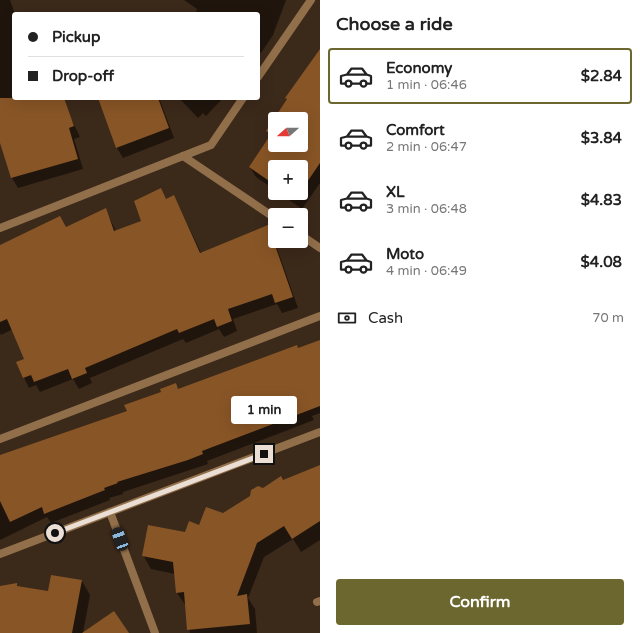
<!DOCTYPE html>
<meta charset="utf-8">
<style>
:root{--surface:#fff;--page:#f6f6f6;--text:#222;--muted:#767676;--line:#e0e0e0;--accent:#6c672e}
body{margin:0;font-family:"Varela Round",sans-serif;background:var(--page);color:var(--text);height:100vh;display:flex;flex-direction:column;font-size:15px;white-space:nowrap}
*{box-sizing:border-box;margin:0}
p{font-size:13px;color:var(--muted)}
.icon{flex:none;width:22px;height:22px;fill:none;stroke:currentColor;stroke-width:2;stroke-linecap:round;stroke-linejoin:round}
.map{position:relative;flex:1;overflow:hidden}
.panel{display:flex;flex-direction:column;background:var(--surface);width:320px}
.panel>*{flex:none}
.hud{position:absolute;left:12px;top:12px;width:248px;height:88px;border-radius:4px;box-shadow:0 4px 16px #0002;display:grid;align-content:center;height:88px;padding:0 16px;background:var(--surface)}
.needle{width:26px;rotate:249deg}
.buttons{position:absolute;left:268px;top:112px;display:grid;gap:8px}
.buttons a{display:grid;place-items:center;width:40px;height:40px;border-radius:4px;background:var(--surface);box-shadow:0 4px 16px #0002;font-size:20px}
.end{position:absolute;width:18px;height:18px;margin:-9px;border:5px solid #ebded5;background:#111;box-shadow:0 0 0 2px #111}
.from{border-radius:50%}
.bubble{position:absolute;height:28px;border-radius:4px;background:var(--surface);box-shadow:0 4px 16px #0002;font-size:13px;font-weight:700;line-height:28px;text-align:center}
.car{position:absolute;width:12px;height:24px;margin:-12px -6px;border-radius:5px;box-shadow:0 0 3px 1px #0007;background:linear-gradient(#222 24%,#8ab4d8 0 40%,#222 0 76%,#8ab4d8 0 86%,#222 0)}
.hud b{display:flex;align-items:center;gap:14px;height:38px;font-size:15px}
.hud b+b{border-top:1px solid var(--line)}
.hud i{width:10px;height:10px;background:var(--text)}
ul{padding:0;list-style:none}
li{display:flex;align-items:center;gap:12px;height:56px;margin:0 8px 6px;padding:0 8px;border:2px solid transparent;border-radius:4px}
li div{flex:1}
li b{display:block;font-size:15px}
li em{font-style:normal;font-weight:700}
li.on{border-color:var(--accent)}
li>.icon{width:36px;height:36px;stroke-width:1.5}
h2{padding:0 16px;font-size:18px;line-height:48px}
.pay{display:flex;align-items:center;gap:10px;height:44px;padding:0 16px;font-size:15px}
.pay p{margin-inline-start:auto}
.primary-button{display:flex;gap:8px;margin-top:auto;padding:8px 16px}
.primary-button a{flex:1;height:46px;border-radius:4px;background:var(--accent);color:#fff;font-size:16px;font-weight:700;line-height:46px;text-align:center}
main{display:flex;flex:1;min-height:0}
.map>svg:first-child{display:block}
.shadow{fill:#0007;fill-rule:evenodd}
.building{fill:#885526;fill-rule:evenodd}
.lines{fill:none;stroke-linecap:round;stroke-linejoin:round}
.service{stroke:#916f4a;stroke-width:8}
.minor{stroke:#916f4a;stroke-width:8}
.route{stroke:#ebded5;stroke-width:5}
</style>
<main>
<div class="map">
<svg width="320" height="633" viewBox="0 0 320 633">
<rect width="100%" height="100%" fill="#3b291a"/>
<g class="shadow">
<polygon points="0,0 10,0 15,14 14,98 50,98 67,110 80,137 74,139 83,169 18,188 12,178 0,140"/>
<polygon points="184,0 286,0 273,35 261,53 258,51 258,14 195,14 197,9"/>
<path d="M320,59v124l-18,26 -23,-16h22v-26h-26v23l-19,-13 -6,-10 20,-30 -3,-6 20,-31 -1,-2zM275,119h26v26h-26z"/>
<polygon points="99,98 159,98 174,138 123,158 117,148"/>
<polygon points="179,98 223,98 206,116 203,113 198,118"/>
<polygon points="174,196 201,253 267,227 273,237 298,308 282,313 277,304 233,319 237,331 224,337 219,329 186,343 183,339 90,378 92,383 79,389 73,379 40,392 36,385 29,388 17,363 25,359 13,329 1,335 0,333 0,246 66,228 105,209 116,231 143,221 166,200"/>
<polygon points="320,341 320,413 312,416 314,420 207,461 208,464 123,492 123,494 109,498 110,500 51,523 47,517 0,540 0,456 128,412 179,390"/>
<polygon points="320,466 320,540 301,552 293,539 264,557 248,598 255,609 257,633 190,633 186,606 177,593 175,574 151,569 143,555 223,514 263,489"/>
<polygon points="82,581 90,595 83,633 0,633 0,587 16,584 18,587 49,593"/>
</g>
<g class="building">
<path d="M320,49v114l-19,28v-24h-26v18l-26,-18 22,-33 -5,-3 21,-32 -2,-1zM275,119h26v26h-26z"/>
<polygon points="0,98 64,98 74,126 69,128 78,159 11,178 0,143"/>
<polygon points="98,98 158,98 169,128 116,148"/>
<polygon points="161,188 166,199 174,195 200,253 268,225 293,297 275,303 272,294 228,309 232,321 217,327 214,319 179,333 177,329 85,368 87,373 72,379 68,369 34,382 31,375 23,378 16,362 24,359 7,319 0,322 0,245 60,216 66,227 106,208 114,231 141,221 134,201"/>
<polygon points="287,193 300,193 296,199"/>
<polygon points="320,340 320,406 202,451 203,454 188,460 117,482 118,483 104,488 105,490 44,514 42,507 10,522 0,501 0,455 127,411 124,405 161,392 160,389 176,383 178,389 297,345 298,348"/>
<polygon points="320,465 320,521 292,539 284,526 257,543 237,596 247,594 250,624 187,630 184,592 176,593 173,562 142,556 148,525 185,532 189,521 199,525 206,507 223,513 250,496 251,490 258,486 263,488 281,476 283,480"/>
<polygon points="51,575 82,580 72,633 0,633 0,586 17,583 17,586 48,591"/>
<polygon points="114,611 129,633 82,633"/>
</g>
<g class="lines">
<g class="service">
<polyline points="110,512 320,432"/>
<polyline points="0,554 110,512 155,633"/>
</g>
<g class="minor">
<polyline points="258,77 311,0"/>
<polyline points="183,156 275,218"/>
<polyline points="0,228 211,145 243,98"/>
<polyline points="301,235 320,248"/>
<polyline points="0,439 320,316"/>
<polyline points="317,602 320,601"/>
</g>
</g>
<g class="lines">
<polyline class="route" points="55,533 264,454"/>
</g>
</svg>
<div class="buttons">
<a><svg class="needle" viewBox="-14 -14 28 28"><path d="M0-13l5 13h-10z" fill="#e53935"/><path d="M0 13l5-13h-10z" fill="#767676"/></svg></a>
<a>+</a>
<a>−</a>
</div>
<i class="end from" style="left:55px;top:533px"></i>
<i class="end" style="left:264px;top:454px"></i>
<div class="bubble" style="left:231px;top:396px;width:66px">1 min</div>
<i class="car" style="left:120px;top:539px;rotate:340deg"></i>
<div class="hud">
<b><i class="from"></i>Pickup</b>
<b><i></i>Drop-off</b>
</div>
</div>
<section class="panel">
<h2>Choose a ride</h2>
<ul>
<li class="on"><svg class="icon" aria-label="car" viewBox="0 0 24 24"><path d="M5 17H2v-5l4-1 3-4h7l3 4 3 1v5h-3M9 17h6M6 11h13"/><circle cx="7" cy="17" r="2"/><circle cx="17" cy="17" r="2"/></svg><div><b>Economy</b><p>1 min · 06:46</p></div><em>$2.84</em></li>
<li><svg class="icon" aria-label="car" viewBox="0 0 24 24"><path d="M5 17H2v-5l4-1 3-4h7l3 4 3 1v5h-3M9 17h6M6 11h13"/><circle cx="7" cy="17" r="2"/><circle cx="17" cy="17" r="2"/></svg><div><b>Comfort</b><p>2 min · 06:47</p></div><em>$3.84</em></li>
<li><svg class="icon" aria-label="car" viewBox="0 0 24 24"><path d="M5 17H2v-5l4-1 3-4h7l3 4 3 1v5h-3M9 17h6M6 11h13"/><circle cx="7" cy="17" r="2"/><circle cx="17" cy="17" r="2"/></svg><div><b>XL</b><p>3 min · 06:48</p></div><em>$4.83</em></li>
<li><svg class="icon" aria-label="car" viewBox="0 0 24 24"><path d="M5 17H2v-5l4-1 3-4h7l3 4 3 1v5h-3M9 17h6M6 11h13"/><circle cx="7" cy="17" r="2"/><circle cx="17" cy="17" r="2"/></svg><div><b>Moto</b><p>4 min · 06:49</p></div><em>$4.08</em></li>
</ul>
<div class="pay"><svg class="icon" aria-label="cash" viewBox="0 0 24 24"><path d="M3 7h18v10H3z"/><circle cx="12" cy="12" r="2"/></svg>Cash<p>70 m</p></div>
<div class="primary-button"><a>Confirm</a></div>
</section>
</main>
